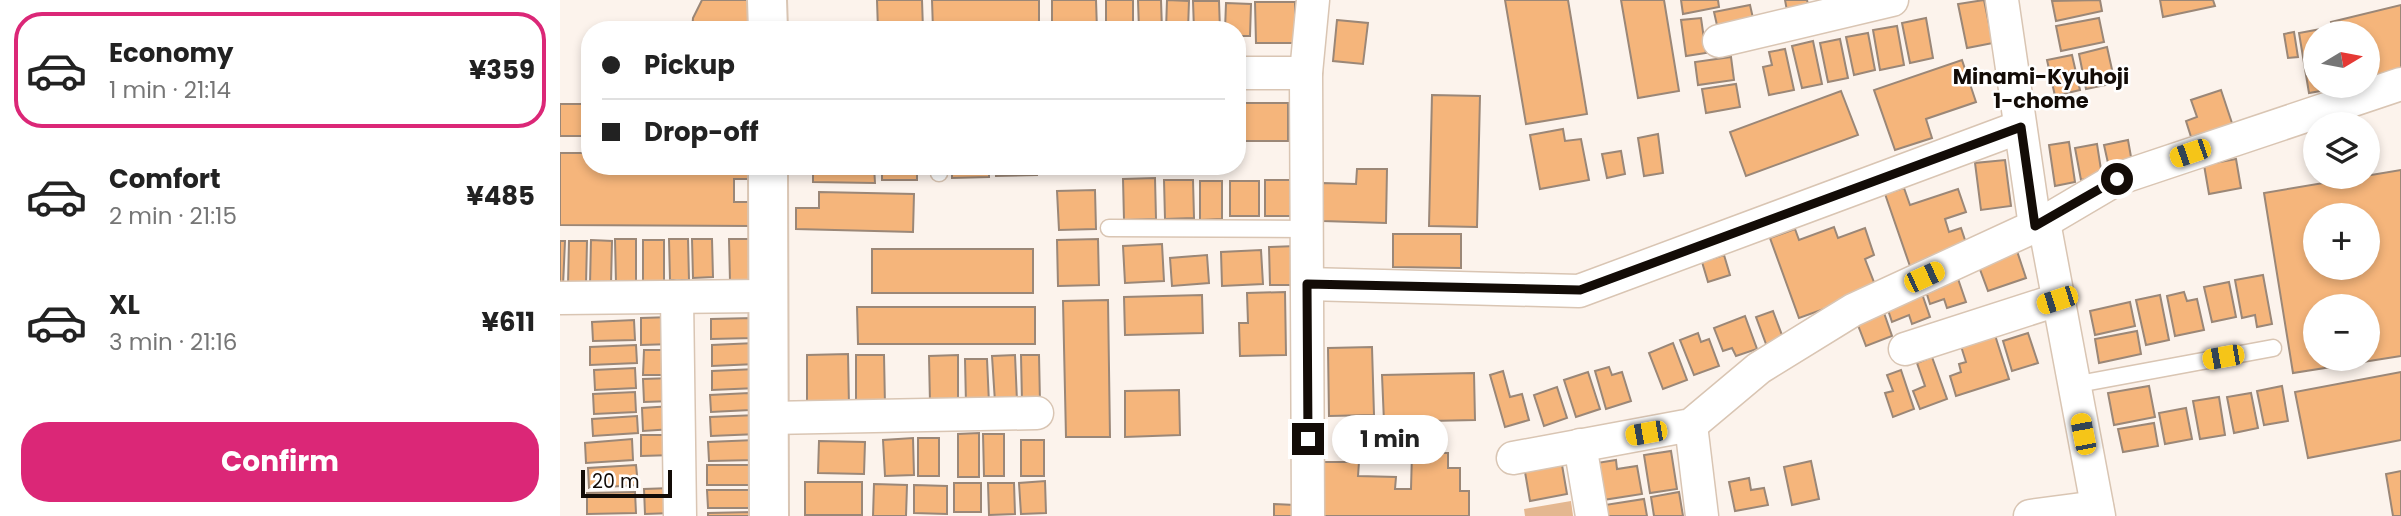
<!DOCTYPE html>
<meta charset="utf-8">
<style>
:root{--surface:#fff;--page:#f2f2f2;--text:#222;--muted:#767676;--line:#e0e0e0;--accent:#db2777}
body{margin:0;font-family:Poppins,sans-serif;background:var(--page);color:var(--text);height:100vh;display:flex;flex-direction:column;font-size:26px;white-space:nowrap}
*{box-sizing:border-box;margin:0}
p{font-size:23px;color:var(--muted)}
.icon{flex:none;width:38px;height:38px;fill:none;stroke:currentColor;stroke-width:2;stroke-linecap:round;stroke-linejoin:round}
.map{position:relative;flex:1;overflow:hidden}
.sheet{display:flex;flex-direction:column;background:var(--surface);width:560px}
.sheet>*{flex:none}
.top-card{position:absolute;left:21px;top:21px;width:665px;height:154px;border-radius:28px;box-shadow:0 4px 10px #0003;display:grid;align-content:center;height:154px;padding:0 21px;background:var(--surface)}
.needle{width:46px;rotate:80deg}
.controls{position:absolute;left:1743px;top:21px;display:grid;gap:14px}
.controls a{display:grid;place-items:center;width:77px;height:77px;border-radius:50%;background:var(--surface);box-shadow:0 4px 10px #0003;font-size:35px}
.scale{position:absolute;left:21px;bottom:18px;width:91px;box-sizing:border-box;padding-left:7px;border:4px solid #130c07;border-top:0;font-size:19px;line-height:24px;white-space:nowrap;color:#130c07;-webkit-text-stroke:5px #fff;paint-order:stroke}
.end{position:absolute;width:32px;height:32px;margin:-16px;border:9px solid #130c07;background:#fff;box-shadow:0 0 0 4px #fff}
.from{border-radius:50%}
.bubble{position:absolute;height:49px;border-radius:24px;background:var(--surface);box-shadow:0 4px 10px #0003;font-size:23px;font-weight:700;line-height:49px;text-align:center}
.car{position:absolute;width:21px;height:42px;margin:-21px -10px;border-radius:9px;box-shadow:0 0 5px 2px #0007;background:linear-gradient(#f5c518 24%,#345 0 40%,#f5c518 0 76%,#345 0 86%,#f5c518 0)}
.top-card b{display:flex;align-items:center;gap:24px;height:66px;font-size:26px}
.top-card b+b{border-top:2px solid var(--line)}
.top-card i{width:18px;height:18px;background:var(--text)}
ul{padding:12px 0 0;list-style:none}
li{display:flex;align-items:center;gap:21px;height:116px;margin:0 14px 10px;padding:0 7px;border:4px solid transparent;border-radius:28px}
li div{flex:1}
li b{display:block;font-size:26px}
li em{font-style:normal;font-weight:700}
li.on{border-color:var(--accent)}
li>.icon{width:63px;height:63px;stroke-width:1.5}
.button{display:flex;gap:14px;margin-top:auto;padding:14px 21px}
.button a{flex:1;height:80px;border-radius:28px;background:var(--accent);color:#fff;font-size:28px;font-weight:700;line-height:80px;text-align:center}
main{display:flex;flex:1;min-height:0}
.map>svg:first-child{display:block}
.green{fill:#e4b790}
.building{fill:#f5b57b;stroke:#9b8777;stroke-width:2;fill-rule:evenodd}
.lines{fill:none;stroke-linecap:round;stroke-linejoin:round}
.lane-casing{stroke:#d9c5b3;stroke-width:19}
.street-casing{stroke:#d9c5b3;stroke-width:35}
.secondary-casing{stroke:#d9c5b3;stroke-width:42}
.lane{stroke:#fff;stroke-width:16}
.street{stroke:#fff;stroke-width:32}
.secondary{stroke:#fff;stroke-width:38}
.route{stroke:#130c07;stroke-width:9}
.labels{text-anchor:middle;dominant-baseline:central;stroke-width:5;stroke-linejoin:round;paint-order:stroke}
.neighbourhood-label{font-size:21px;font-weight:bold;fill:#130c07;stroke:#fff}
</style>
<main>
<section class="sheet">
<ul>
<li class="on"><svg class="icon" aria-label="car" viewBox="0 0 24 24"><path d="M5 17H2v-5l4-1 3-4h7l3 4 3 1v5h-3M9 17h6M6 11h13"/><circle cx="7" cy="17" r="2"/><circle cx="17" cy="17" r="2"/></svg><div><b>Economy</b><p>1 min · 21:14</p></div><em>¥359</em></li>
<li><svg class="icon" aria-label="car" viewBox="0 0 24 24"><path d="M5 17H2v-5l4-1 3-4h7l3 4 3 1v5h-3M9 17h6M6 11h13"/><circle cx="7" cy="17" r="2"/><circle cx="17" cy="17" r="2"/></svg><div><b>Comfort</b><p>2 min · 21:15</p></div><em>¥485</em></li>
<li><svg class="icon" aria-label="car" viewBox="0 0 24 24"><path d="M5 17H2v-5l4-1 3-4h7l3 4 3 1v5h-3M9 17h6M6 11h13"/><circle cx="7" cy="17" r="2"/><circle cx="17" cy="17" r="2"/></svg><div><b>XL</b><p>3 min · 21:16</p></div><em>¥611</em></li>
</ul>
<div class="button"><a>Confirm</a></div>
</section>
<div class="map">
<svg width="1841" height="516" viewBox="0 0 1841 516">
<rect width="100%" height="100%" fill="#fcf3ec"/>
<polygon class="green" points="1011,501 1013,516 965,516 964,509"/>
<g class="building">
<polygon points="142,0 191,0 202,30 132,30 133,18"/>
<polygon points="317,0 362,0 363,30 318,30"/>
<polygon points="372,0 479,0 479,30 373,30"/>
<polygon points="492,0 536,0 537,30 492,30"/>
<rect x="546" y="0" width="27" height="30"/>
<polygon points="578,0 601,0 602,30 579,30"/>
<polygon points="607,0 629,1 628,30 606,30"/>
<polygon points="945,0 1008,0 1027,114 966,124"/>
<polygon points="1061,0 1104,0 1119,91 1078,98"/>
<polygon points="1121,0 1158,0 1159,7 1123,14"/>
<polygon points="1225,0 1247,0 1250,12 1228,16"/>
<polygon points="1424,0 1433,43 1407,48 1398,4"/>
<polygon points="1540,0 1542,11 1496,21 1492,1"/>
<polygon points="1600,0 1653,0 1655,6 1603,17"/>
<polygon points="633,1 659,1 660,30 634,30"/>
<polygon points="695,2 735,2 735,43 696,43"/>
<polygon points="666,3 691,4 690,36 677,36 677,30 665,30"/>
<polygon points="1190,5 1195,27 1159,34 1154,12"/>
<polygon points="1841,5 1841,73 1808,81 1808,33 1774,33 1771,22"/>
<polygon points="1141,18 1146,53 1126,56 1121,20"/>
<polygon points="1366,18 1373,58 1350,63 1342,23"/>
<polygon points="1539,18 1544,42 1501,51 1496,26"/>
<polygon points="777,20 808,23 803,64 773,61"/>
<polygon points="1337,26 1344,65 1320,70 1313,30"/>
<polygon points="1761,29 1762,33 1755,33 1755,86 1771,86 1772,89 1749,93 1739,33"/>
<polygon points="1734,32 1738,57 1728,58 1724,34"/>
<polygon points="1308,33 1315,70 1294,75 1286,37"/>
<polygon points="1280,39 1288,78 1268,82 1260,43"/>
<polygon points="1253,41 1262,84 1242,88 1232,46"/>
<polygon points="1547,47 1555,83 1526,89 1519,54"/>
<polygon points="1225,49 1234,90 1209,95 1203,67 1212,65 1209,52"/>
<polygon points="1512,55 1520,90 1495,96 1487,60"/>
<polygon points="1171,57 1174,80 1138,85 1135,62"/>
<polygon points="1402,60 1416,102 1366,119 1372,138 1335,150 1314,90"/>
<polygon points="1176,84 1180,107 1146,113 1142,89"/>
<polygon points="1661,90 1673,126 1632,140 1626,121 1637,117 1631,100"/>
<polygon points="1281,91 1298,135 1186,176 1170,132"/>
<polygon points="872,95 920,96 917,227 869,226"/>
<rect x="677" y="103" width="51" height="38"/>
<rect x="0" y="104" width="30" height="32"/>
<polygon points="1003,129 1005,141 1021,139 1029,180 980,189 970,135"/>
<polygon points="1098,134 1103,173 1084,176 1078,138"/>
<polygon points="1568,140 1573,168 1550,172 1544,145"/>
<polygon points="1509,142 1515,182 1495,186 1489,145"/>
<polygon points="1537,144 1542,176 1521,180 1515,148"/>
<polygon points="1061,151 1065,174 1047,178 1042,154"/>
<polygon points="0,153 30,153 30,166 195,166 195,179 174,179 174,202 192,202 192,226 0,225"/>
<polygon points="1676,159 1681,188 1649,194 1644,165"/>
<polygon points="1445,160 1451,206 1421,210 1415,163"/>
<polygon points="253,166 314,166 315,183 253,182"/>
<rect x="322" y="166" width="35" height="14"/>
<polygon points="392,166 429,166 429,177 392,178"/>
<polygon points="436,166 477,166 477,175 436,176"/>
<polygon points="797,169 827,169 826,223 763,221 763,183 796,184"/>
<path d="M1841,170v186l-108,17 -29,-180zM1755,215h53v53h-53zM1755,306h53v53h-53z"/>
<polygon points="595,178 596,219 564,220 563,179"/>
<polygon points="604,180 633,180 634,218 605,219"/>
<rect x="705" y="180" width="29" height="36"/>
<polygon points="640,181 662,181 662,219 640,220"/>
<rect x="670" y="181" width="29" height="35"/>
<polygon points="1344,188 1350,205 1398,189 1406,212 1385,219 1389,232 1401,228 1409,252 1352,272 1325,194"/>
<polygon points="535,190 536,229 499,230 497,191"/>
<polygon points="259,192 354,194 353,232 236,229 236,208 259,208"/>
<polygon points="1274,227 1278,238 1305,228 1314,255 1305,259 1317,290 1239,318 1210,238 1235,229 1239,240"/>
<polygon points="833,234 901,234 901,268 833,267"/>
<polygon points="55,239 76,239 76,284 56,284"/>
<polygon points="109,239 128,239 129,280 110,280"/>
<polygon points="132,239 152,239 153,277 133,278"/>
<polygon points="169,239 197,239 198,281 170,281"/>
<polygon points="538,239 539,285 498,286 497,240"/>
<polygon points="31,240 52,241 51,285 30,284"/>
<polygon points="83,240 104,240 104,282 83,283"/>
<polygon points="0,241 5,241 3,286 0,285"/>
<polygon points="9,241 27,241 26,285 8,285"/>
<polygon points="602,244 604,281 565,283 563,246"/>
<polygon points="736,246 737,285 710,285 709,247"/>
<rect x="312" y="249" width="161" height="44"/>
<polygon points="701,250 703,284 662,286 661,252"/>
<polygon points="1457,251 1466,278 1428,291 1418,264"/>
<polygon points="647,255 649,283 612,286 610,258"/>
<polygon points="1164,255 1170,275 1148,282 1142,262"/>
<polygon points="1396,273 1406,302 1387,308 1384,299 1370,304 1364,285"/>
<polygon points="1703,275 1712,324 1697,327 1695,315 1682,318 1675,280"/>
<polygon points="1669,282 1676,317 1652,322 1644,287"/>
<polygon points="1360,288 1370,317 1352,324 1349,315 1332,322 1325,301"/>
<polygon points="725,292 726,355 680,356 679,323 688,323 687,293"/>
<polygon points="1624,292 1627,301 1637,299 1644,330 1615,336 1607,296"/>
<polygon points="642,295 643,333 565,335 564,297"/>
<polygon points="1600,295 1609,340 1586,345 1576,300"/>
<polygon points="548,300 550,437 506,437 503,301"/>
<polygon points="1570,302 1575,326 1535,335 1530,311"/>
<polygon points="297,307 475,307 475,344 298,344"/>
<polygon points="1323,310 1332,336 1306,346 1296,320"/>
<polygon points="1213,311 1226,346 1209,352 1196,317"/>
<polygon points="1185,316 1197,349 1176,356 1172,348 1163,351 1154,328"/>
<polygon points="112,317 112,344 81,345 81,318"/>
<polygon points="193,318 194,338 151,339 151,319"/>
<polygon points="74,320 75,340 33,341 32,322"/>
<polygon points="1577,331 1581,354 1539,363 1535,339"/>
<polygon points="1434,332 1449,379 1396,396 1390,376 1401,372 1399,364 1406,362 1400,343"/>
<polygon points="1138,333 1141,342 1149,339 1159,366 1134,375 1120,340"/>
<polygon points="1468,333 1478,363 1452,371 1443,341"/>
<polygon points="195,343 196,364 152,366 152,345"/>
<polygon points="1113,343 1127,380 1103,389 1089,353"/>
<polygon points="76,345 77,363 30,365 30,347"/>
<polygon points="812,347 814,415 769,416 768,348"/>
<polygon points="84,350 112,350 112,375 83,375"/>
<polygon points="288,354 289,406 247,407 247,355"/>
<polygon points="296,355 324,355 325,406 296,406"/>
<polygon points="398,355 398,402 370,402 369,356"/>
<polygon points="455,355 457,401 435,402 432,356"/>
<polygon points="461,355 479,355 480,402 462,402"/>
<polygon points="1372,357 1387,399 1360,409 1353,391 1365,386 1357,363"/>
<polygon points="405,359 427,359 429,403 406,404"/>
<polygon points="1049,367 1052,375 1062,372 1071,401 1046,409 1035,371"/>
<polygon points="75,368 76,388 35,390 34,370"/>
<polygon points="196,369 197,388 152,390 152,371"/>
<polygon points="1341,370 1354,409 1333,417 1325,393 1333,391 1327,375"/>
<polygon points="943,371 950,397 962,394 969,420 945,427 930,375"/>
<polygon points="1028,372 1040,409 1016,417 1004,380"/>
<polygon points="1841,372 1841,440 1748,458 1735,392"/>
<polygon points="914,373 915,420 824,422 822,375"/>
<polygon points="112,378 113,401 84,402 83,379"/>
<polygon points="1589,386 1595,417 1554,425 1548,393"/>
<polygon points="1722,386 1728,421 1704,425 1697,391"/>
<polygon points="997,387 1007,418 984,426 974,395"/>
<polygon points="619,390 620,435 565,437 565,391"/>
<polygon points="75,392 76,412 34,414 33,394"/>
<polygon points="189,393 190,410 151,412 150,395"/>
<polygon points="1691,393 1698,428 1674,433 1667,397"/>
<polygon points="1659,397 1665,435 1640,439 1633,401"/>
<polygon points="112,406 113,429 83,431 82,408"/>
<polygon points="1626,408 1632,439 1605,444 1599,413"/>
<polygon points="197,415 198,434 151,436 150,417"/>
<polygon points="77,416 78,433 33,436 32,419"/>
<polygon points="1594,423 1598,446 1563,452 1558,429"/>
<polygon points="419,433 419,477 398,477 398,434"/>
<polygon points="423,434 444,434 444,476 424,476"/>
<polygon points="81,435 113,435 114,455 81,456"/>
<polygon points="353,438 354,475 325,476 323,440"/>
<rect x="358" y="438" width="21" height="38"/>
<polygon points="72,439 73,460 26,463 25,443"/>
<polygon points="195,440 195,460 149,461 148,442"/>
<rect x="461" y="440" width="23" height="36"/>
<polygon points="259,441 305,442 304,474 258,473"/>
<polygon points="1111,451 1117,489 1090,493 1084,455"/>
<polygon points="852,453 888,453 888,468 900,468 900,491 909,491 909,516 761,516 763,462 799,462 798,476 836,477 835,489 851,489"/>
<polygon points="1056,460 1057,469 1077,466 1082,494 1043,500 1037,463"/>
<polygon points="1251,461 1259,499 1232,505 1224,467"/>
<polygon points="76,465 78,485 29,488 28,468"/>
<rect x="147" y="465" width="47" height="20"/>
<polygon points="1002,465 1007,494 970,501 965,472"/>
<polygon points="1841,471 1841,516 1833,516 1826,474"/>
<polygon points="1189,478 1191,490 1204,488 1208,505 1175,511 1169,482"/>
<polygon points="485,481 486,513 461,514 459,483"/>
<rect x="245" y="482" width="57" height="33"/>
<rect x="394" y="483" width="27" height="29"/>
<polygon points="428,483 454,483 455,514 429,515"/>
<polygon points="314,484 347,485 346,516 313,516"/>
<polygon points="354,485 387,486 387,514 354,513"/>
<polygon points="111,488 112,513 85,514 84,489"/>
<polygon points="147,490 194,490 195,508 148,508"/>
<polygon points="75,492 76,513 27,514 27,493"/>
<polygon points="1119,492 1123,516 1094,516 1091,497"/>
<polygon points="1084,499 1087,516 1047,516 1045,505"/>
<polygon points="714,504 735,505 735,516 714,516"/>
<polygon points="192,512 192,516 148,516 148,513"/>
</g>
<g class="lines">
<g class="lane-casing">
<g id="lane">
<polyline points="379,166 379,173"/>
<polyline points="549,228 747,229"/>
<polyline points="1513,385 1713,348"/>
</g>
</g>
<g class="street-casing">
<g id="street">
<polyline points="1442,0 1475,226"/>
<polyline points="1159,41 1332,0"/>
<polyline points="677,73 746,73"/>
<polyline points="1484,222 1539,516"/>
<polyline points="747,284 1019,291 1460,127"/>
<polyline points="117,297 120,516"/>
<polyline points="0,298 209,296"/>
<polyline points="1345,349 1497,300"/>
<polyline points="209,418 477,413"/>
<polyline points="1131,425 1142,516"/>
<polyline points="1020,445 1032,516"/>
<polyline points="953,458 1131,425 1199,368 1293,310 1484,222 1557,179 1841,84"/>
<polyline points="748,516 746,73 753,0"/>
<polyline points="1470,516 1537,507"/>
</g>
</g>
<g class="secondary-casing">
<g id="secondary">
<polyline points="207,0 208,30"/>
<polyline points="208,166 209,516"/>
</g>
</g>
<use href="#lane" class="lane"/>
<use href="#street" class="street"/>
<use href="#secondary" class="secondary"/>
</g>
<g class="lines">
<polyline class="route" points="748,439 747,284 1020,290 1461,127 1475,226 1557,179"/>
</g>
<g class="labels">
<g class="neighbourhood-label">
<text x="1481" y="76">Minami-Kyuhoji<tspan x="1481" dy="24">1-chome</tspan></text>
</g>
</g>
</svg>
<div class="controls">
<a><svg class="needle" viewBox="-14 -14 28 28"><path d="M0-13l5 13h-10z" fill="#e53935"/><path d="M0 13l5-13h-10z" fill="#767676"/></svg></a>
<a><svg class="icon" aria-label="layers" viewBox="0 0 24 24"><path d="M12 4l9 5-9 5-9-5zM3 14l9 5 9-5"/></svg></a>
<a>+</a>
<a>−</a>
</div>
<div class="scale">20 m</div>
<i class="end from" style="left:1557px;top:179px"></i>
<i class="end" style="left:748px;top:439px"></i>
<div class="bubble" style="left:772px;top:415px;width:116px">1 min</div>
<i class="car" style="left:1630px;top:153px;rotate:251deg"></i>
<i class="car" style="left:1364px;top:277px;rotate:65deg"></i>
<i class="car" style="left:1497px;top:300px;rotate:252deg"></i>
<i class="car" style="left:1663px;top:357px;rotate:260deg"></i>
<i class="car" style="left:1086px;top:433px;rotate:260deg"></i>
<i class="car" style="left:1523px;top:434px;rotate:349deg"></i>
<div class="top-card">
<b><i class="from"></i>Pickup</b>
<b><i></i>Drop-off</b>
</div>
</div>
</main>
